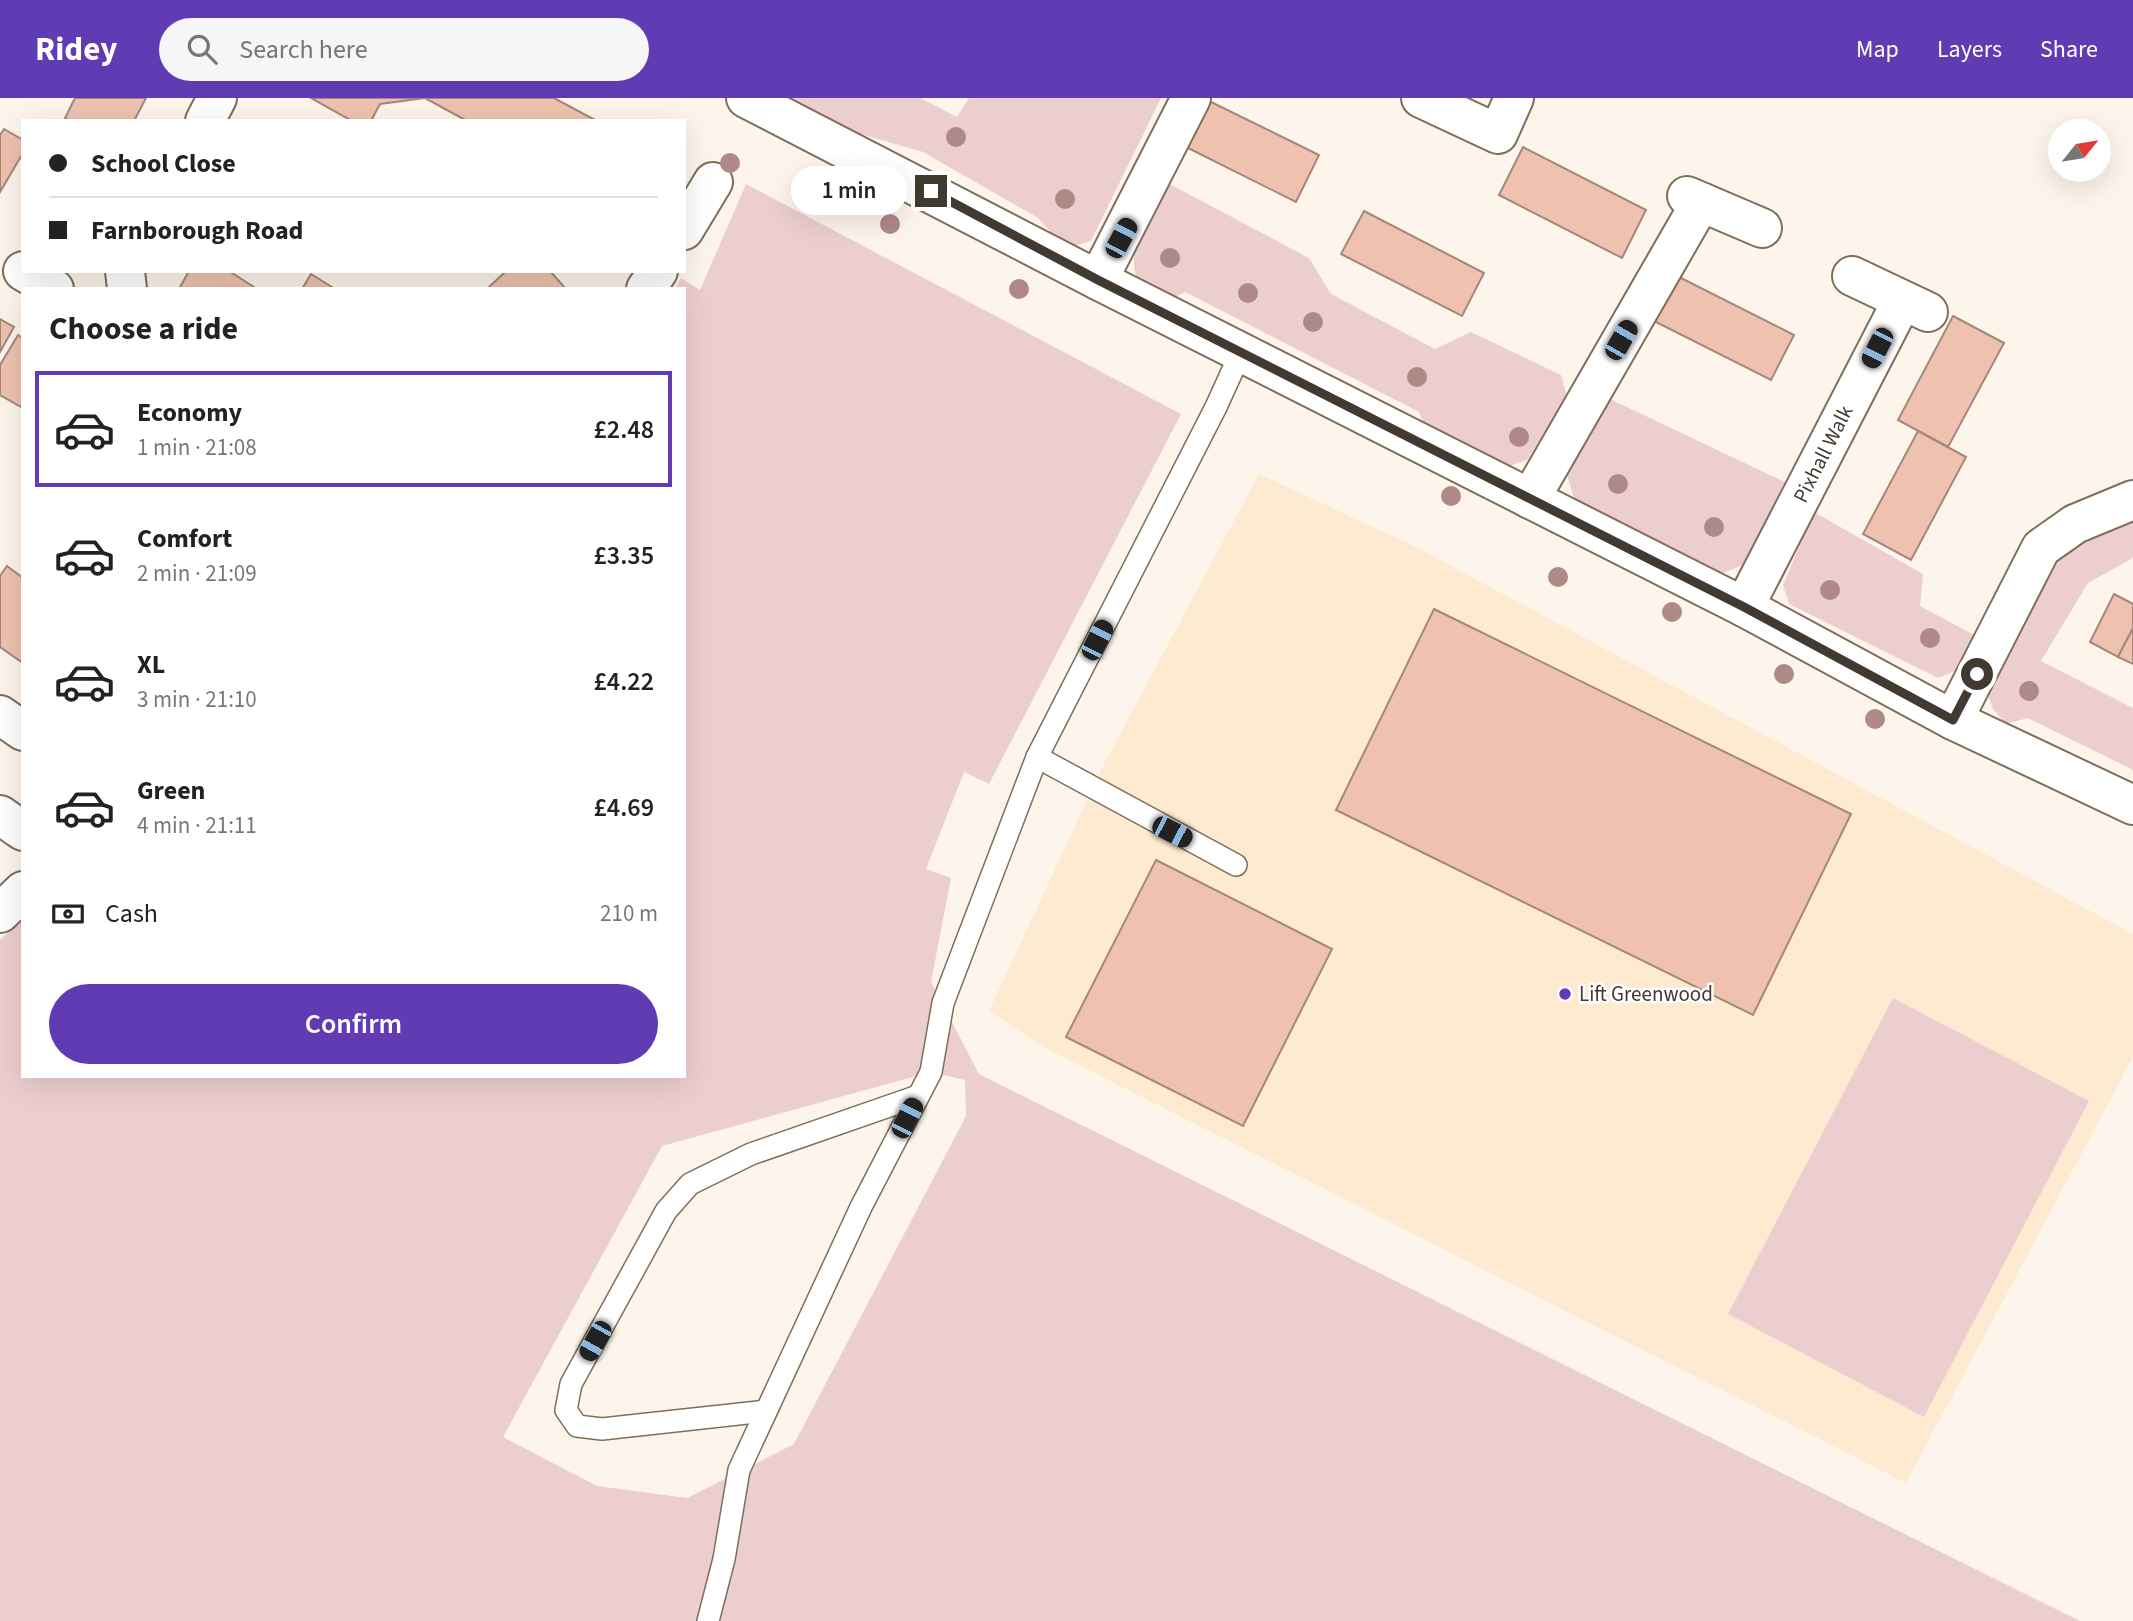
<!DOCTYPE html>
<meta charset="utf-8">
<style>
:root{--surface:#fff;--page:#f6f6f6;--text:#222;--muted:#767676;--line:#e0e0e0;--accent:#603bb3}
body{margin:0;font-family:"Source Sans 3",sans-serif;background:var(--page);color:var(--text);height:100vh;display:flex;flex-direction:column;font-size:26px;white-space:nowrap}
*{box-sizing:border-box;margin:0}
p{font-size:23px;color:var(--muted)}
.icon{flex:none;width:38px;height:38px;fill:none;stroke:currentColor;stroke-width:2;stroke-linecap:round;stroke-linejoin:round}
.map{position:relative;flex:1;overflow:hidden}
.drawer{position:absolute;left:21px;top:189px;width:665px;height:791px;display:flex;flex-direction:column;background:var(--surface);border-radius:0px;box-shadow:0 7px 28px #0002}
.drawer>*{flex:none}
.top-card{position:absolute;left:21px;top:21px;width:665px;height:154px;border-radius:0px;box-shadow:0 7px 28px #0002;display:grid;align-content:center;height:154px;padding:0 28px;background:var(--surface)}
.needle{width:46px;rotate:60deg}
.tools{position:absolute;left:2048px;top:21px;display:grid;gap:14px}
.tools a{display:grid;place-items:center;width:63px;height:63px;border-radius:50%;background:var(--surface);box-shadow:0 7px 28px #0002;font-size:35px}
.end{position:absolute;width:32px;height:32px;margin:-16px;border:9px solid #423a30;background:#fff;box-shadow:0 0 0 4px #fff}
.from{border-radius:50%}
.bubble{position:absolute;height:49px;border-radius:24px;background:var(--surface);box-shadow:0 7px 28px #0002;font-size:23px;font-weight:600;line-height:49px;text-align:center}
.car{position:absolute;width:21px;height:42px;margin:-21px -10px;border-radius:9px;box-shadow:0 0 5px 2px #0007;background:linear-gradient(#222 24%,#8ab4d8 0 40%,#222 0 76%,#8ab4d8 0 86%,#222 0)}
.top-card b{display:flex;align-items:center;gap:24px;height:66px;font-size:26px}
.top-card b+b{border-top:2px solid var(--line)}
.top-card i{width:18px;height:18px;background:var(--text)}
ul{padding:0;list-style:none}
li{display:flex;align-items:center;gap:21px;height:116px;margin:0 14px 10px;padding:0 14px;border:4px solid transparent;border-radius:0px}
li div{flex:1}
li b{display:block;font-size:26px}
li em{font-style:normal;font-weight:600}
li.current{border-color:var(--accent)}
li>.icon{width:63px;height:63px;stroke-width:1.5}
h2{padding:0 28px;font-size:32px;line-height:84px}
.pay{display:flex;align-items:center;gap:18px;height:77px;padding:0 28px;font-size:26px}
.pay p{margin-inline-start:auto}
.cta{display:flex;gap:14px;margin-top:auto;padding:14px 28px}
.cta a{flex:1;height:80px;border-radius:42px;background:var(--accent);color:#fff;font-size:28px;font-weight:600;line-height:80px;text-align:center}
header{display:flex;align-items:center;gap:42px;box-sizing:border-box;height:98px;padding:0 35px;background:var(--accent);color:#fff}
header strong{font-size:33px}
nav{display:flex;gap:38px;margin-inline-start:auto;font-size:24px}
.search{width:490px;height:63px;background:var(--page);display:flex;align-items:center;gap:18px;box-sizing:border-box;padding:0 24px;border-radius:38px;color:var(--muted);font-size:26px}
.map>svg:first-child{display:block}
.built{fill:#feead1}
.green{fill:#edcecf;fill-rule:evenodd}
.building{fill:#eec2af;stroke:#a4877b;stroke-width:2}
.lines{fill:none;stroke-linecap:round;stroke-linejoin:round}
.service-casing{stroke:#7f6e58;stroke-width:24}
.minor-casing{stroke:#7f6e58;stroke-width:42}
.tertiary-casing{stroke:#7f6e58;stroke-width:42}
.service{stroke:#fff;stroke-width:21}
.minor{stroke:#fff;stroke-width:38}
.tertiary{stroke:#fff;stroke-width:38}
.tree{fill:#ae8988}
.route{stroke:#423a30;stroke-width:9}
.poi-dot{fill:#603bb3;stroke:#fff;stroke-width:2.5}
.labels{text-anchor:middle;dominant-baseline:central;stroke-width:5;stroke-linejoin:round;paint-order:stroke}
.street-label{font-size:21px;fill:#423a30;stroke:#fff}
.poi-label{font-size:21px;fill:#423a30;stroke:#fff;text-anchor:start}
</style>
<header>
<strong>Ridey</strong>
<div class="search"><svg class="icon" aria-label="search" viewBox="0 0 24 24"><circle cx="10" cy="10" r="6"/><path d="M15 15l6 6"/></svg>Search here</div>
<nav><a>Map</a><a>Layers</a><a>Share</a></nav>
</header>
<div class="map">
<svg width="2133" height="1523" viewBox="0 0 2133 1523">
<rect width="100%" height="100%" fill="#fdf5eb"/>
<polygon class="built" points="1259,376 1418,450 2133,836 2133,959 1906,1385 1045,950 989,913 1103,668"/>
<g class="green">
<polygon points="782,0 920,0 957,19 969,0 1161,0 1091,143 1074,148 1056,140 1038,120 923,54 846,32"/>
<path d="M1164,83l145,77 22,36 104,55 36,-17 90,43 6,21 -40,64 -18,6 -85,-41 -5,-13 -234,-120 -16,8c-8,-3 -20,-6 -25,-12 -27,-28 7,-77 20,-107z"/>
<path d="M746,86l435,230 -192,370 -25,-12 -38,97 25,9 -20,104 48,92 1101,547h-2080v-681l23,-21v157h661v-787h-9l6,-11 19,12zM931,974l34,8 1,36 -172,328 -107,54 -90,-12 -94,-49 159,-291z"/>
<polygon points="1608,300 1787,385 1746,466 1723,475 1574,400 1566,374"/>
<polygon points="1814,414 1923,476 1920,508 1978,539 1959,571 1938,580 1789,506 1783,487"/>
<polygon points="2133,419 2133,460 2088,485 2041,563 2133,610 2133,672 2028,620 2006,626 1993,611 1988,597 2053,464 2086,433"/>
<polygon points="1893,900 2089,1003 1924,1319 1728,1216"/>
</g>
<g class="building">
<polygon points="75,0 146,0 134,23 70,23 65,20"/>
<polygon points="311,0 425,0 380,6 371,23 352,23"/>
<polygon points="425,0 554,0 597,23 467,23"/>
<polygon points="1207,2 1319,57 1296,104 1184,48"/>
<polygon points="4,31 23,42 23,55 0,94 0,37"/>
<polygon points="1523,49 1646,112 1622,160 1499,97"/>
<polygon points="1364,113 1484,175 1462,218 1341,156"/>
<polygon points="189,173 229,173 257,191 179,191"/>
<polygon points="506,173 550,173 566,191 487,191"/>
<polygon points="311,176 335,191 302,191"/>
<polygon points="1673,176 1794,237 1771,282 1650,221"/>
<polygon points="1953,218 2004,245 1948,349 1898,322"/>
<polygon points="0,221 14,229 0,254"/>
<polygon points="18,237 23,240 23,310 0,297 0,267"/>
<polygon points="1918,333 1966,359 1911,462 1863,436"/>
<polygon points="7,468 23,480 23,565 0,549 0,478"/>
<polygon points="2114,496 2133,506 2133,530 2118,559 2090,544"/>
<polygon points="1434,511 1851,716 1753,917 1336,712"/>
<polygon points="2133,530 2133,566 2118,559"/>
<polygon points="1156,762 1332,851 1243,1028 1066,939"/>
</g>
<g class="lines">
<g class="service-casing">
<g id="service">
<polyline points="1037,659 1236,767"/>
<polyline points="766,1313 602,1331 577,1328 566,1312 571,1286 666,1113 690,1086 751,1056 918,998"/>
<polyline points="708,1523 724,1461 739,1372 861,1109 931,974 943,905 1037,659 1216,309 1241,254"/>
</g>
</g>
<g class="minor-casing">
<g id="minor">
<polyline points="1421,0 1498,36 1514,0"/>
<polyline points="205,23 217,0"/>
<polyline points="1687,98 1762,130"/>
<polyline points="684,132 713,84"/>
<polyline points="23,173 54,191"/>
<polyline points="125,173 127,191"/>
<polyline points="1852,178 1928,214"/>
<polyline points="1098,182 1191,0"/>
<polyline points="646,191 658,173"/>
<polyline points="1530,401 1701,104"/>
<polyline points="1744,509 1902,203"/>
<polyline points="0,617 23,633"/>
<polyline points="1953,622 2041,450 2075,426 2133,402"/>
<polyline points="0,717 23,733"/>
<polyline points="0,815 23,793"/>
</g>
</g>
<g class="tertiary-casing">
<polyline id="tertiary" points="746,0 1098,182 1744,509 1953,622 2133,707"/>
</g>
<use href="#service" class="service"/>
<use href="#minor" class="minor"/>
<use href="#tertiary" class="tertiary"/>
</g>
<g class="tree">
<circle cx="956" cy="39" r="10"/>
<circle cx="730" cy="65" r="10"/>
<circle cx="811" cy="79" r="10"/>
<circle cx="1065" cy="101" r="10"/>
<circle cx="890" cy="126" r="10"/>
<circle cx="1170" cy="160" r="10"/>
<circle cx="1019" cy="191" r="10"/>
<circle cx="1248" cy="195" r="10"/>
<circle cx="1313" cy="224" r="10"/>
<circle cx="1417" cy="279" r="10"/>
<circle cx="1519" cy="339" r="10"/>
<circle cx="1618" cy="386" r="10"/>
<circle cx="1451" cy="398" r="10"/>
<circle cx="1714" cy="429" r="10"/>
<circle cx="1558" cy="479" r="10"/>
<circle cx="1830" cy="492" r="10"/>
<circle cx="1672" cy="514" r="10"/>
<circle cx="1930" cy="540" r="10"/>
<circle cx="1784" cy="576" r="10"/>
<circle cx="2029" cy="593" r="10"/>
<circle cx="1875" cy="621" r="10"/>
</g>
<g class="lines">
<polyline class="route" points="931,93 1098,182 1744,509 1953,622 1977,576"/>
</g>
<circle class="poi-dot" cx="1565" cy="896" r="7"/>
<g class="labels">
<g class="street-label">
<text transform="translate(1823 356) rotate(-63)">Pixhall Walk</text>
</g>
<g class="poi-label">
<text x="1579" y="896">Lift Greenwood</text>
</g>
</g>
</svg>
<div class="tools">
<a><svg class="needle" viewBox="-14 -14 28 28"><path d="M0-13l5 13h-10z" fill="#e53935"/><path d="M0 13l5-13h-10z" fill="#767676"/></svg></a>
</div>
<i class="end from" style="left:1977px;top:576px"></i>
<i class="end" style="left:931px;top:93px"></i>
<div class="bubble" style="left:791px;top:68px;width:116px">1 min</div>
<i class="car" style="left:1121px;top:140px;rotate:28deg"></i>
<i class="car" style="left:1621px;top:242px;rotate:30deg"></i>
<i class="car" style="left:1877px;top:250px;rotate:207deg"></i>
<i class="car" style="left:1097px;top:542px;rotate:27deg"></i>
<i class="car" style="left:1172px;top:734px;rotate:117deg"></i>
<i class="car" style="left:907px;top:1020px;rotate:27deg"></i>
<i class="car" style="left:595px;top:1243px;rotate:209deg"></i>
<div class="top-card">
<b><i class="from"></i>School Close</b>
<b><i></i>Farnborough Road</b>
</div>
<section class="drawer">
<h2>Choose a ride</h2>
<ul>
<li class="current"><svg class="icon" aria-label="car" viewBox="0 0 24 24"><path d="M5 17H2v-5l4-1 3-4h7l3 4 3 1v5h-3M9 17h6M6 11h13"/><circle cx="7" cy="17" r="2"/><circle cx="17" cy="17" r="2"/></svg><div><b>Economy</b><p>1 min · 21:08</p></div><em>£2.48</em></li>
<li><svg class="icon" aria-label="car" viewBox="0 0 24 24"><path d="M5 17H2v-5l4-1 3-4h7l3 4 3 1v5h-3M9 17h6M6 11h13"/><circle cx="7" cy="17" r="2"/><circle cx="17" cy="17" r="2"/></svg><div><b>Comfort</b><p>2 min · 21:09</p></div><em>£3.35</em></li>
<li><svg class="icon" aria-label="car" viewBox="0 0 24 24"><path d="M5 17H2v-5l4-1 3-4h7l3 4 3 1v5h-3M9 17h6M6 11h13"/><circle cx="7" cy="17" r="2"/><circle cx="17" cy="17" r="2"/></svg><div><b>XL</b><p>3 min · 21:10</p></div><em>£4.22</em></li>
<li><svg class="icon" aria-label="car" viewBox="0 0 24 24"><path d="M5 17H2v-5l4-1 3-4h7l3 4 3 1v5h-3M9 17h6M6 11h13"/><circle cx="7" cy="17" r="2"/><circle cx="17" cy="17" r="2"/></svg><div><b>Green</b><p>4 min · 21:11</p></div><em>£4.69</em></li>
</ul>
<div class="pay"><svg class="icon" aria-label="cash" viewBox="0 0 24 24"><path d="M3 7h18v10H3z"/><circle cx="12" cy="12" r="2"/></svg>Cash<p>210 m</p></div>
<div class="cta"><a>Confirm</a></div>
</section>
</div>
